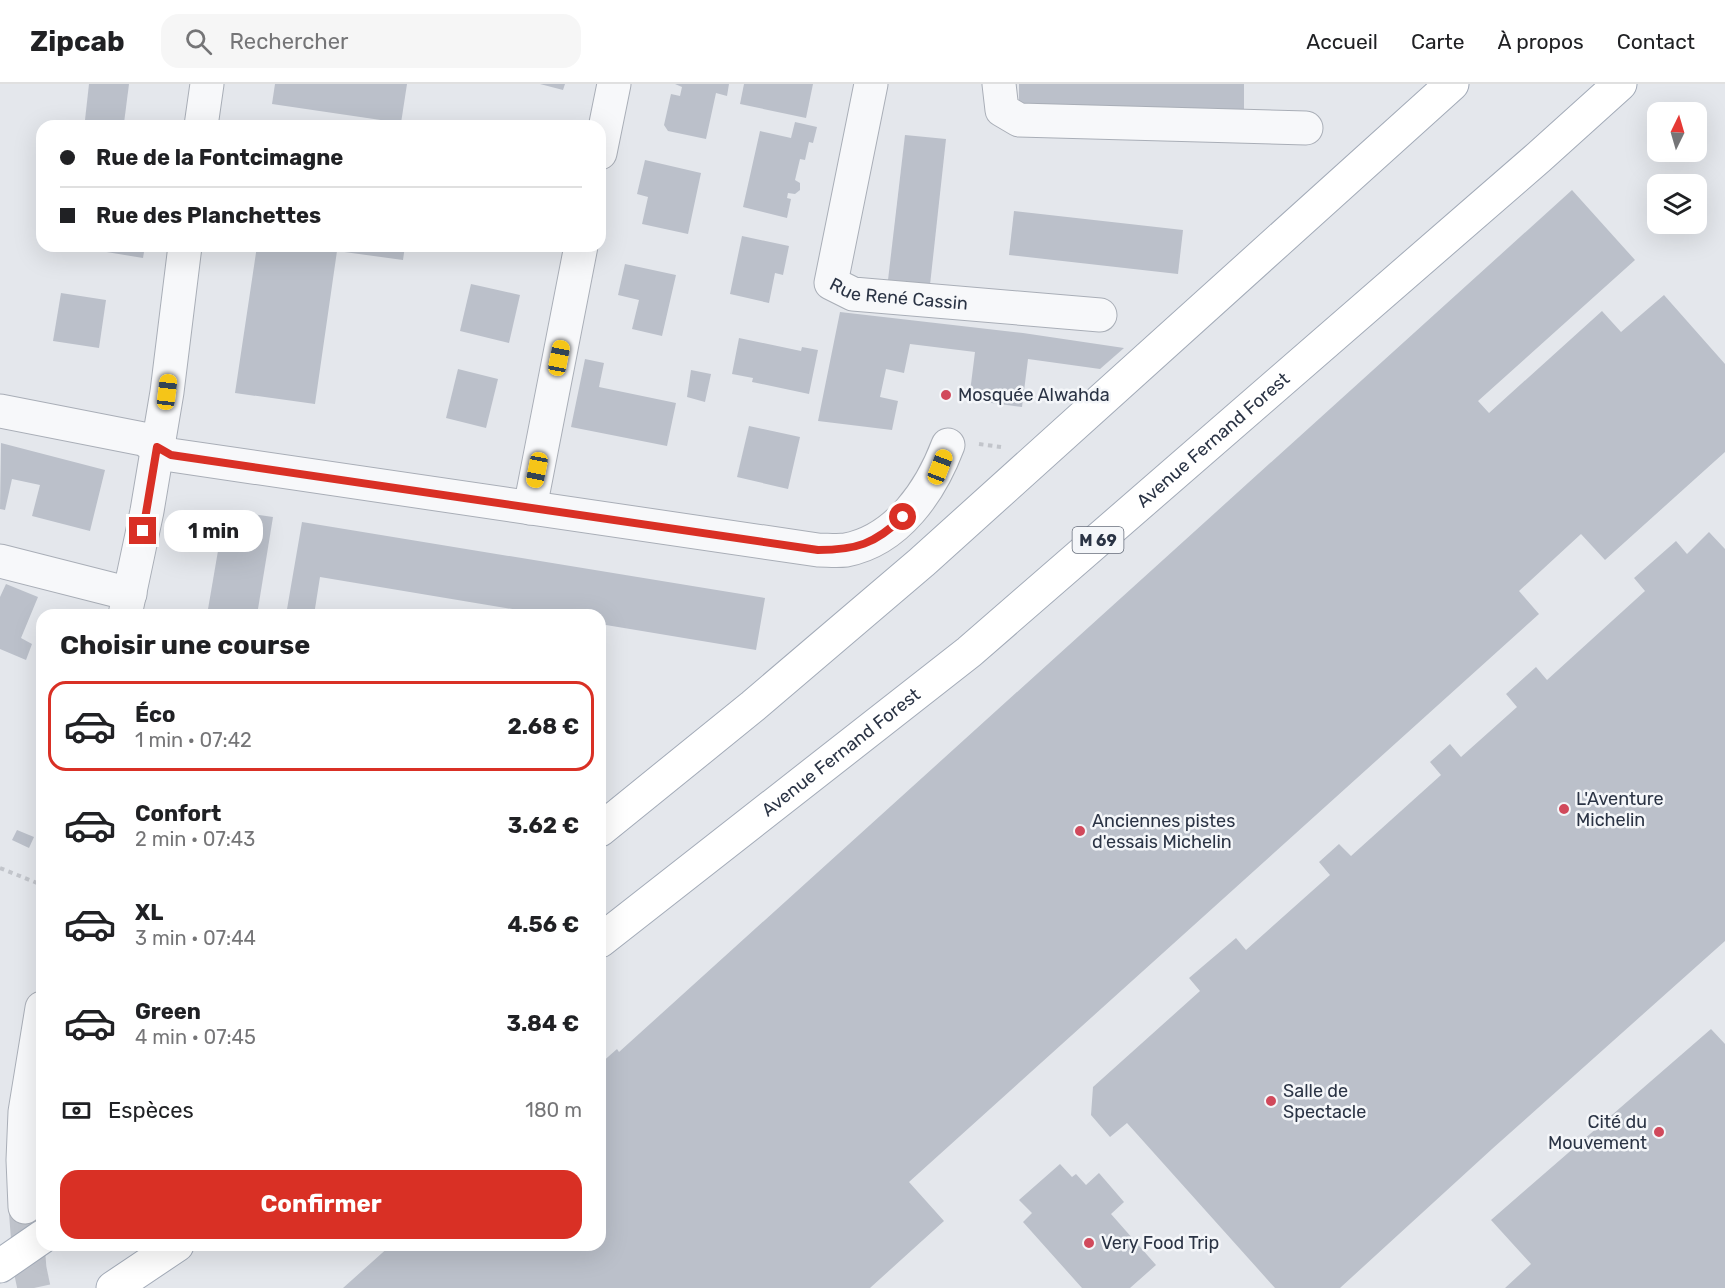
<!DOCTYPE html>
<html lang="fr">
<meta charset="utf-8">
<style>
:root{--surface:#fff;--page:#f6f6f6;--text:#202124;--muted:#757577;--line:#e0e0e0;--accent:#d93025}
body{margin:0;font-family:Rubik,sans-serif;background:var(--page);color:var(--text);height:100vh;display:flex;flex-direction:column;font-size:22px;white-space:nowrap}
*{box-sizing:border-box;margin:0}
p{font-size:20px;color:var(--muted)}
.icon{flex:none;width:33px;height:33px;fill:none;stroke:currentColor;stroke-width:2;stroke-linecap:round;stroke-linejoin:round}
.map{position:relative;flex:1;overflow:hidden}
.drawer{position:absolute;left:36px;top:525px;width:570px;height:642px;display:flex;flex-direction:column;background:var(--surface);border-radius:18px;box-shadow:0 6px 24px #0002}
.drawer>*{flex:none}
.hud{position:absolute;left:36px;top:36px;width:570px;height:132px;border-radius:18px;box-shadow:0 6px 24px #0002;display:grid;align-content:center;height:132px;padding:0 24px;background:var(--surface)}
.needle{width:39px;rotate:5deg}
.tools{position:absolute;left:1647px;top:18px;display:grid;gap:12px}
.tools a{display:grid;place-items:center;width:60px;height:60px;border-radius:12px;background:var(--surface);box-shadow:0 6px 24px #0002;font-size:30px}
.end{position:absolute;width:27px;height:27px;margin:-14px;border:8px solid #d93025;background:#fff;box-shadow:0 0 0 3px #fff}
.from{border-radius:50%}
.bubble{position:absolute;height:42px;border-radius:18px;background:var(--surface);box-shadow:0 6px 24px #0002;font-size:20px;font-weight:700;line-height:42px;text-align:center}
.car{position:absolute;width:18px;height:36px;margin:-18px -9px;border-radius:8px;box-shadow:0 0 4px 2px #0007;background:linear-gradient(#f5c518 24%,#345 0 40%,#f5c518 0 76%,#345 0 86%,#f5c518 0)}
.hud b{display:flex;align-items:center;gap:21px;height:57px;font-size:22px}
.hud b+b{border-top:2px solid var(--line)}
.hud i{width:15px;height:15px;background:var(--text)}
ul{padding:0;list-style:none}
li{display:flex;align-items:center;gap:18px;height:90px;margin:0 12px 9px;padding:0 12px;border:3px solid transparent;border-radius:18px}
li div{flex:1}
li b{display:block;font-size:22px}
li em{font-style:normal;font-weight:700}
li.selected{border-color:var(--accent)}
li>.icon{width:54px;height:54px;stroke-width:1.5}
h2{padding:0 24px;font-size:27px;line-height:72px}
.pay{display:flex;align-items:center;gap:15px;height:66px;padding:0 24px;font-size:22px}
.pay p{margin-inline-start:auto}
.cta{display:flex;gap:12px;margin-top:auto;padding:12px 24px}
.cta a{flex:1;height:69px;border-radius:18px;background:var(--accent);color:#fff;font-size:24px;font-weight:700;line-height:69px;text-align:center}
header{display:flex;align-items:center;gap:36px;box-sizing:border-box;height:84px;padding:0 30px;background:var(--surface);border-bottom:2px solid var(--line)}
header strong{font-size:28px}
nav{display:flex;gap:33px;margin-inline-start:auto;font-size:21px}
.search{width:420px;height:54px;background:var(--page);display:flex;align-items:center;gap:15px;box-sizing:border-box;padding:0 21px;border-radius:18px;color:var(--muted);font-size:22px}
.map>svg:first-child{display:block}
.building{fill:#bbc0ca}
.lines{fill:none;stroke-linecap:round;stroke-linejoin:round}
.minor-tunnel{stroke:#bfc3cb;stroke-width:33;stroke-dasharray:33 16;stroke-linecap:butt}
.minor-casing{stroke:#a9aeb7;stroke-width:35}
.major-casing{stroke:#a3abb8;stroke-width:35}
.path{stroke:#c2c5cb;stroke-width:4;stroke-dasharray:4.5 4.5;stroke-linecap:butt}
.minor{stroke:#f7f8fa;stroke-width:33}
.major{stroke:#fff;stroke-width:33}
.route{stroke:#d93025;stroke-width:8}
.poi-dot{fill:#d1495b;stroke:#f4f6f9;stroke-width:2}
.labels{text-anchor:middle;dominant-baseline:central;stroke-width:5;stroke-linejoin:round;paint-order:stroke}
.shield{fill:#f4f6f9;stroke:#676e7b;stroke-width:1.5}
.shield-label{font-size:16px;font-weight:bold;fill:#2b3445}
.street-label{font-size:18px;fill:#2b3445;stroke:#f4f6f9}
.poi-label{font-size:18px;fill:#2b3445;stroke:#f4f6f9;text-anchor:start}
</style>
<header>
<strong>Zipcab</strong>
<div class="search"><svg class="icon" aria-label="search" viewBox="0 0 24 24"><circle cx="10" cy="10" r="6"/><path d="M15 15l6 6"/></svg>Rechercher</div>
<nav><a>Accueil</a><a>Carte</a><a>À propos</a><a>Contact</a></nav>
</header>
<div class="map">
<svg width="1725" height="1204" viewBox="0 0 1725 1204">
<rect width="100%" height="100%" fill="#e4e7ec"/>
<g class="building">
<polygon points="89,0 129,0 124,39 85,36"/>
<polygon points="275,0 407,0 401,39 272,20"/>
<polygon points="540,0 565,0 563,6"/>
<polygon points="675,0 729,0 727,12 716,9 706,55 668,47 664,41 671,10 680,12 682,3"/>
<polygon points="744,0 813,0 806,34 740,20"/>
<polygon points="1019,0 1244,0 1244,26 1019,24"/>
<polygon points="795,38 817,43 813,59 809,58 805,76 800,75 795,96 800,99 800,106 795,110 788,109 787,114 791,115 787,134 743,123 760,47 791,54"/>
<polygon points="905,51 946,55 930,201 888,196"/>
<polygon points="645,76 701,89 688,150 642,140 648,113 637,110"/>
<polygon points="1572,106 1635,176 1478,317 1489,329 1602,227 1621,248 1664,211 1725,280 1725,368 1605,476 1581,450 1519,507 1539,530 909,1098 944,1137 870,1204 343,1204 391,1161 600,1161 600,980 617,965 619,968"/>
<polygon points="1014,127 1183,146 1178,190 1009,171"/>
<polygon points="742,152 789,162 783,191 775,189 769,219 730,210"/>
<polygon points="70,162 145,162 143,174"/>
<polygon points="257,162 303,162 324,165 325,162 405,162 403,176 337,167 315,320 235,309"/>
<polygon points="625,180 676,191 662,252 632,245 639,216 618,211"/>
<polygon points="471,200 520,211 509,259 460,247"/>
<polygon points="61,209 106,216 99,264 53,257"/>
<polygon points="840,228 1023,249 1124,264 1100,285 1028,275 1022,323 969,316 975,268 910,260 904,289 886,285 880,313 898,317 892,346 818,337"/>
<polygon points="739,254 801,267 802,263 818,266 809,310 752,298 753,294 732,290"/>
<polygon points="585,275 604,279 599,303 676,319 667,362 571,343"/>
<polygon points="458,285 498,295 486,344 446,334"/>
<polygon points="691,286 711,290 705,318 687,313"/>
<polygon points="749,342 800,353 788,405 737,393"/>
<polygon points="1,359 105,386 90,447 32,432 40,401 12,395 5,426 0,425"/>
<polygon points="225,426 273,433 257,531 207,531"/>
<polygon points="302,438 765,514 756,566 600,540 600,531 548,531 320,493 314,531 286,531"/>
<polygon points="1709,448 1725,465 1725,857 1492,1065 1340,1204 1275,1204 1127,1039 1110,1053 1091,1031 1093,1003 1200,907 1189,894 1236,854 1246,866 1330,791 1319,778 1339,760 1351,772 1441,691 1430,678 1450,660 1461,673 1517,623 1506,610 1536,583 1547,596 1645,507 1634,494 1676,457 1687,470"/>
<polygon points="6,500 38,513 21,554 32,560 26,576 0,565 0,513"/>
<polygon points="17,746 34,753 29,764 12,756"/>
<polygon points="1711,945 1725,960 1725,1204 1505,1204 1531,1180 1491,1136"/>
<polygon points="1060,1080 1072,1093 1076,1090 1086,1101 1099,1089 1124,1118 1111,1130 1156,1181 1130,1204 1082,1204 1023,1138 1032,1129 1019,1116"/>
</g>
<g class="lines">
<polyline class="minor-tunnel" points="25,1123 30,1185 34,1204"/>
<g class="minor-casing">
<g id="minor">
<path id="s1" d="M871,0l-40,199 22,11 247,21"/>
<polyline points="999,0 1002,26 1019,36 1306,44"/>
<polyline points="201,42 207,0"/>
<polyline points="600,69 614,0"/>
<path d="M0,327l143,28 28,16 647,95c9,0 19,1 28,0 52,-10 85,-60 102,-105"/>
<polyline points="530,424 581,162"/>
<polyline points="0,477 130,510"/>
<polyline points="125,531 147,427 167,308 185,162"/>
<polyline points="25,1123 23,1076 25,1028 42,924"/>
</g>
</g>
<g class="major-casing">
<g id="major">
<polyline points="600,746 753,622 922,478 1452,0"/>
<path id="s2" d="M600,857l369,-289 570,-495 81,-73"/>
<polyline points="0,1182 42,1153"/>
<polyline points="113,1204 177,1161"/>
</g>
</g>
<g class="path">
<polyline points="979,360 1001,363"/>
<polyline points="0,784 42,801"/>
</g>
<use href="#minor" class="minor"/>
<use href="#major" class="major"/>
</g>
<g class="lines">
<path class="route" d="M143,447l14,-84 14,8 647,95c38,0 57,-6 85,-33"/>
</g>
<g class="poi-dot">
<circle cx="946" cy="311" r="6"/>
<circle cx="1564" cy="725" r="6"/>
<circle cx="1080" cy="747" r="6"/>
<circle cx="1271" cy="1017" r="6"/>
<circle cx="1659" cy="1048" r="6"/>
<circle cx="1089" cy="1159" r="6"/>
</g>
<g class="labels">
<rect class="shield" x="1072.5" y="443" width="51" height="26" rx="4.5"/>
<g class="shield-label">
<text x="1098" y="456">M 69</text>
</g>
<g class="street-label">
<text stroke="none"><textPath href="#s1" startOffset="273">Rue René Cassin</textPath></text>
<text stroke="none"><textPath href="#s2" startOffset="792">Avenue Fernand Forest</textPath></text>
<text stroke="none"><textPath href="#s2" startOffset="306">Avenue Fernand Forest</textPath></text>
</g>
<g class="poi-label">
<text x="958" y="311">Mosquée Alwahda</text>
<text x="1576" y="715">L'Aventure<tspan x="1576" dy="21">Michelin</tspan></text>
<text x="1092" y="737">Anciennes pistes<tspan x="1092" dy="21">d'essais Michelin</tspan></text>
<text x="1283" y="1007">Salle de<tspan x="1283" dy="21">Spectacle</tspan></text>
<text x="1647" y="1038" text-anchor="end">Cité du<tspan x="1647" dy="21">Mouvement</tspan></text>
<text x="1101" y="1159">Very Food Trip</text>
</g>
</g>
</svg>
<div class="tools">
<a><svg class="needle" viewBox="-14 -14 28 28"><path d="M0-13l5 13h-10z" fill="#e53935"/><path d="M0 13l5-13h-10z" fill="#757577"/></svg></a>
<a><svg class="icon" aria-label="layers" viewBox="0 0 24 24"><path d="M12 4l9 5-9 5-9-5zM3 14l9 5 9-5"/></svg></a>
</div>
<i class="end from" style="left:903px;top:433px"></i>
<i class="end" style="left:143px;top:447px"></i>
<div class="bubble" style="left:164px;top:426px;width:99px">1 min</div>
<i class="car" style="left:559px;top:274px;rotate:11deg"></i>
<i class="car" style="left:167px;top:308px;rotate:7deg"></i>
<i class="car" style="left:940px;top:383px;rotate:21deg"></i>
<i class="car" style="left:537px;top:386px;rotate:191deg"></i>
<div class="hud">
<b><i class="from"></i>Rue de la Fontcimagne</b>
<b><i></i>Rue des Planchettes</b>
</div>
<section class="drawer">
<h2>Choisir une course</h2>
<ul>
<li class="selected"><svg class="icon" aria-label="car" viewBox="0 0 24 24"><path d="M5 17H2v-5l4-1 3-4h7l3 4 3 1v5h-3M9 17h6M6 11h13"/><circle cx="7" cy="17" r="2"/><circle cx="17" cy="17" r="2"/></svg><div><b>Éco</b><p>1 min · 07:42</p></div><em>2.68 €</em></li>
<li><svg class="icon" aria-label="car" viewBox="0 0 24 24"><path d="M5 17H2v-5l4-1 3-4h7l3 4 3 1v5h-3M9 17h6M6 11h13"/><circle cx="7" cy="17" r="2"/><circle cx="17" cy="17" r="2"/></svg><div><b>Confort</b><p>2 min · 07:43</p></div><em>3.62 €</em></li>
<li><svg class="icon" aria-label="car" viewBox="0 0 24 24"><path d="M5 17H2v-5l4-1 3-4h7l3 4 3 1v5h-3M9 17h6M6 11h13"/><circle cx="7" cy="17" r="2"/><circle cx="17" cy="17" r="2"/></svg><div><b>XL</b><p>3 min · 07:44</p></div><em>4.56 €</em></li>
<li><svg class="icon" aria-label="car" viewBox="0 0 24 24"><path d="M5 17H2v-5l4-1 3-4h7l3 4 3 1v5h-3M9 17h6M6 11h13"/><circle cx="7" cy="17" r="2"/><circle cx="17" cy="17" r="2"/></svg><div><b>Green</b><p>4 min · 07:45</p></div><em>3.84 €</em></li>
</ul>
<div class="pay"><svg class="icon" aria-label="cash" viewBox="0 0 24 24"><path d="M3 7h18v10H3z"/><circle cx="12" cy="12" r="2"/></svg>Espèces<p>180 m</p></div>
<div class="cta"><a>Confirmer</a></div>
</section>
</div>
